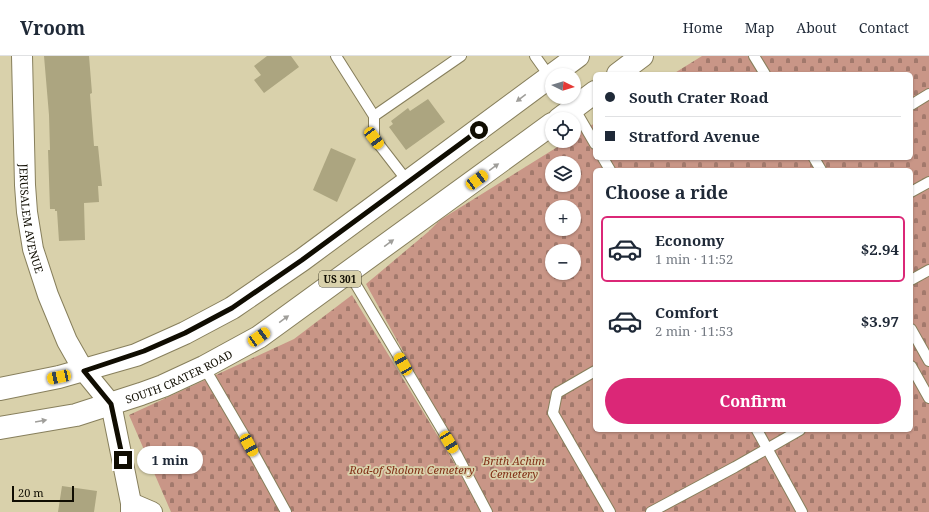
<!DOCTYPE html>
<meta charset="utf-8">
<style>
:root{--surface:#fff;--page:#f6f6f7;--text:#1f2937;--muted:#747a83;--line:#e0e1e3;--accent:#db2777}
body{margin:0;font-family:"Noto Serif",serif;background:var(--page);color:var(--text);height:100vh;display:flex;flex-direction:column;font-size:15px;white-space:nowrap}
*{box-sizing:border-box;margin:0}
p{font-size:13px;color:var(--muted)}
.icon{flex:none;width:22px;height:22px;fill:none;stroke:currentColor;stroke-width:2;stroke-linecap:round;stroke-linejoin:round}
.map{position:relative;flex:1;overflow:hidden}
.sheet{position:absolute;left:593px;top:112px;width:320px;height:264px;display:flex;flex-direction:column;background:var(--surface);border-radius:6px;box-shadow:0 1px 3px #0004}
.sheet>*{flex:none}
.banner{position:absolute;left:593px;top:16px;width:320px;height:88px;border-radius:6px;box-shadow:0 1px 3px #0004;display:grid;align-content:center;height:88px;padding:0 12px;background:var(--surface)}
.needle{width:26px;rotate:95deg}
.fabs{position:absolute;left:545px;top:12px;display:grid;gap:8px}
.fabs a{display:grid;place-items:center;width:36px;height:36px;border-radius:50%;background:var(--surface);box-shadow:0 1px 3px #0004;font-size:20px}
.scale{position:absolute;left:12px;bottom:10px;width:62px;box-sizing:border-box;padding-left:4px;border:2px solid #100d02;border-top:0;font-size:11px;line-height:14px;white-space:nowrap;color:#100d02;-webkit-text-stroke:3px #d9d1ab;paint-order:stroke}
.end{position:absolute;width:18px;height:18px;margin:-9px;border:5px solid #100d02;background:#fff;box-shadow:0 0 0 2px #fff}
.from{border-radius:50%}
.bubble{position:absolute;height:28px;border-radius:14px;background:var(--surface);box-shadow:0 1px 3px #0004;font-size:13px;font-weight:700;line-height:28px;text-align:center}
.car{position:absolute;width:12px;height:24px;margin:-12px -6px;border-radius:5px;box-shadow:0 0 3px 1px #0007;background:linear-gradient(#f5c518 24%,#345 0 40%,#f5c518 0 76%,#345 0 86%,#f5c518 0)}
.banner b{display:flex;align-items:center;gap:14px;height:38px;font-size:15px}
.banner b+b{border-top:1px solid var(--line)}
.banner i{width:10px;height:10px;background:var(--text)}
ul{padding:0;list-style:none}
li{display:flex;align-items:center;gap:12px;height:66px;margin:0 8px 6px;padding:0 4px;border:2px solid transparent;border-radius:6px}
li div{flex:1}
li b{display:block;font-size:15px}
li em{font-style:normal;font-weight:700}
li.current{border-color:var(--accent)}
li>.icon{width:36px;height:36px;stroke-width:1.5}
h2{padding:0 12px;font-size:18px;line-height:48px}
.cta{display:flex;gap:8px;margin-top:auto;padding:8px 12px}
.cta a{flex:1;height:46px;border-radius:24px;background:var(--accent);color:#fff;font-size:16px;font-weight:700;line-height:46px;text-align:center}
header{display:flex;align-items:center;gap:24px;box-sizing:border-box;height:56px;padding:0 20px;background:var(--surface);border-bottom:1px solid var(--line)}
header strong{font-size:19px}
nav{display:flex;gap:22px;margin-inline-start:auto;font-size:14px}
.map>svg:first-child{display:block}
.cemetery{fill:url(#cemetery-stones);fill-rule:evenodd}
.building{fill:#aca580}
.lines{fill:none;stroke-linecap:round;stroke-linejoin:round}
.service-casing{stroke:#877f5c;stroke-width:12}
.minor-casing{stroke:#877f5c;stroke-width:22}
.primary-casing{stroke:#877f5c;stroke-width:24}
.service{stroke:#fff;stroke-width:10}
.minor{stroke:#fff;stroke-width:20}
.primary{stroke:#fff;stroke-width:22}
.oneway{fill:#9f9e9a}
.route{stroke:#100d02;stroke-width:5}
.labels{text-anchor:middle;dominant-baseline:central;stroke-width:3.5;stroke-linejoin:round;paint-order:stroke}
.shield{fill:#d9d1ab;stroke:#4c4835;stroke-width:1}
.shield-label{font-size:10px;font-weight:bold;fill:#100d02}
.street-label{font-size:11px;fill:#100d02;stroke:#d9d1ab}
.park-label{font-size:11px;font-style:italic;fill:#812f15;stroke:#d9d1ab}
</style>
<header>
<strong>Vroom</strong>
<nav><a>Home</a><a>Map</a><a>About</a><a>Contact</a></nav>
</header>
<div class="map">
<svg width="929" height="456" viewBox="0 0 929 456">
<defs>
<pattern id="cemetery-stones" width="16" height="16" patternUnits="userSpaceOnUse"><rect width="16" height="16" fill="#c99687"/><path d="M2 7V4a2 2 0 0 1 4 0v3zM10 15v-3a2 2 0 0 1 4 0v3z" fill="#a2796c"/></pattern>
</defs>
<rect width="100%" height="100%" fill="#d9d1ab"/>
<g class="cemetery">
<path d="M702,0h227v456h-437l-126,-228 62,-52 12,-12 127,-79h7v-5l21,-13v35h316v-84h-238zM552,107h22v22h-22zM595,114h316v260h-316zM552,151h22v22h-22zM552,195h22v22h-22z"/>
<polygon points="352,239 453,405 481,456 171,456 129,359 294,283"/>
</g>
<g class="building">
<polygon points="44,0 89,0 92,37 90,38 94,90 98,90 102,130 98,130 99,146 84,147 85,184 59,185 57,155 55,155 55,153 50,153 48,94 50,94 49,59"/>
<polygon points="267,0 291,0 299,11 264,37 254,24 261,19 254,10"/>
<polygon points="428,43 445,66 406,94 389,71 393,68 391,65 408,52 410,55"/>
<polygon points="331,92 356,103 337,146 313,134"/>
<polygon points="62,430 97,435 94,456 58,456"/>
</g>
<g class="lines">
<g class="service-casing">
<g id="service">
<polyline points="336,0 374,60 374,82 408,126"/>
<polyline points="535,0 550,21"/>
<polyline points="754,0 765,18"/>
<polyline points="911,49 929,38"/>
<polyline points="574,52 595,88"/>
<polyline points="374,60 461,0"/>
<polyline points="603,102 610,114"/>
<polyline points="814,102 821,114"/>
<polyline points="911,136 929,126"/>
<polyline points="349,217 457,399 487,456"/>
<polyline points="911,224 929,214"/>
<polyline points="911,273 929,305"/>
<polyline points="911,310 929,342"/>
<polyline points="204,311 242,376 286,456"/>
<polyline points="595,315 557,337 553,357 610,456"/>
<polyline points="757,374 802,456"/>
<polyline points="651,456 735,411 800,374"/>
</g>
</g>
<g class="minor-casing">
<g id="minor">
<path id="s1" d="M22,0l3,129 2,27 6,37 15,46 19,46 17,30 27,33 20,99v9"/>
<polyline points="131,447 152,456"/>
</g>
</g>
<g class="primary-casing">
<g id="primary">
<polyline points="618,18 642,0"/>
<polyline points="559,63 595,36"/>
<polyline points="0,333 59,321 136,299 185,277 232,252 302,204 578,0"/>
<path id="s2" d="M0,372l76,-13 65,-21 22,-8 41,-19 55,-30 293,-213"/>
</g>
</g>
<use href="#service" class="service"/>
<use href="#minor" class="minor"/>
<use href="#primary" class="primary"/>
</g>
<defs><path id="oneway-solid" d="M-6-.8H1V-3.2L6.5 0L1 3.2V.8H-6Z"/></defs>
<g class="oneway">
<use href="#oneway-solid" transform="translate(521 42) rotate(143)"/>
<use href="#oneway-solid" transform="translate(494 111) rotate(-36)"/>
<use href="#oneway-solid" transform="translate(389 187) rotate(-36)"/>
<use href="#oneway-solid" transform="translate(284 263) rotate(-36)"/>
<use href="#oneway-solid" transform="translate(41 365) rotate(-10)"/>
</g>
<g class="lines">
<polyline class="route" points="123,404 111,348 84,315 144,295 185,277 232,252 302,204 479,74"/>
</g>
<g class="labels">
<rect class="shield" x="319" y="215" width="42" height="16" rx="3"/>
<g class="shield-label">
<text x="340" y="223">US 301</text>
</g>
<g class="street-label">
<text stroke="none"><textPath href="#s1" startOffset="163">JERUSALEM AVENUE</textPath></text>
<text stroke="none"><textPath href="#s2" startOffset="187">SOUTH CRATER ROAD</textPath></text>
</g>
<g class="park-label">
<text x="514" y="404">Brith Achim<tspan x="514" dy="13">Cemetery</tspan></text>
<text x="412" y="413">Rod-of Sholom Cemetery</text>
</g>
</g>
</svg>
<div class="fabs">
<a><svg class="needle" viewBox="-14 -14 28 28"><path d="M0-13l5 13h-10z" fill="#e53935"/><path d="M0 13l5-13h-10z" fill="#747a83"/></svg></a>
<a><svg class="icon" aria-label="locate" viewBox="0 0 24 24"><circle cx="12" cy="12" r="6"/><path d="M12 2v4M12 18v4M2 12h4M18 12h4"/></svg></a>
<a><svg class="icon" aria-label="layers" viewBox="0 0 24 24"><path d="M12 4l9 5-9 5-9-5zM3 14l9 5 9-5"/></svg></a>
<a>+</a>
<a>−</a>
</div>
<div class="scale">20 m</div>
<i class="end from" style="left:479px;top:74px"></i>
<i class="end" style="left:123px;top:404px"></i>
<div class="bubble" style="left:137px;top:390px;width:66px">1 min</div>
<i class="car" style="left:374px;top:82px;rotate:143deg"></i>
<i class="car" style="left:477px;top:124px;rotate:54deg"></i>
<i class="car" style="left:259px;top:281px;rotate:55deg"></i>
<i class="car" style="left:403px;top:308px;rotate:330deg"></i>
<i class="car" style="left:59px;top:321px;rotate:258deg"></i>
<i class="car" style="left:449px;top:386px;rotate:149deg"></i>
<i class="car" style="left:249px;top:389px;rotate:151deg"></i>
<div class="banner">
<b><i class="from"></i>South Crater Road</b>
<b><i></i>Stratford Avenue</b>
</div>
<section class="sheet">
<h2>Choose a ride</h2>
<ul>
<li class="current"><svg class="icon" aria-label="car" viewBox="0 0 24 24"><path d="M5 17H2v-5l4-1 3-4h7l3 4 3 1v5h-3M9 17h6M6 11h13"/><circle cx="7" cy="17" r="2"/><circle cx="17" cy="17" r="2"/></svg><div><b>Economy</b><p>1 min · 11:52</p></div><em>$2.94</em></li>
<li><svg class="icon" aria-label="car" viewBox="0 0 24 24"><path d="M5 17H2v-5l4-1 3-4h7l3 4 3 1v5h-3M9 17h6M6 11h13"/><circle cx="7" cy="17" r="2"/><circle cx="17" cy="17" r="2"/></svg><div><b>Comfort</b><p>2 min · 11:53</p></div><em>$3.97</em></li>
</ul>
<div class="cta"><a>Confirm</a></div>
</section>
</div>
